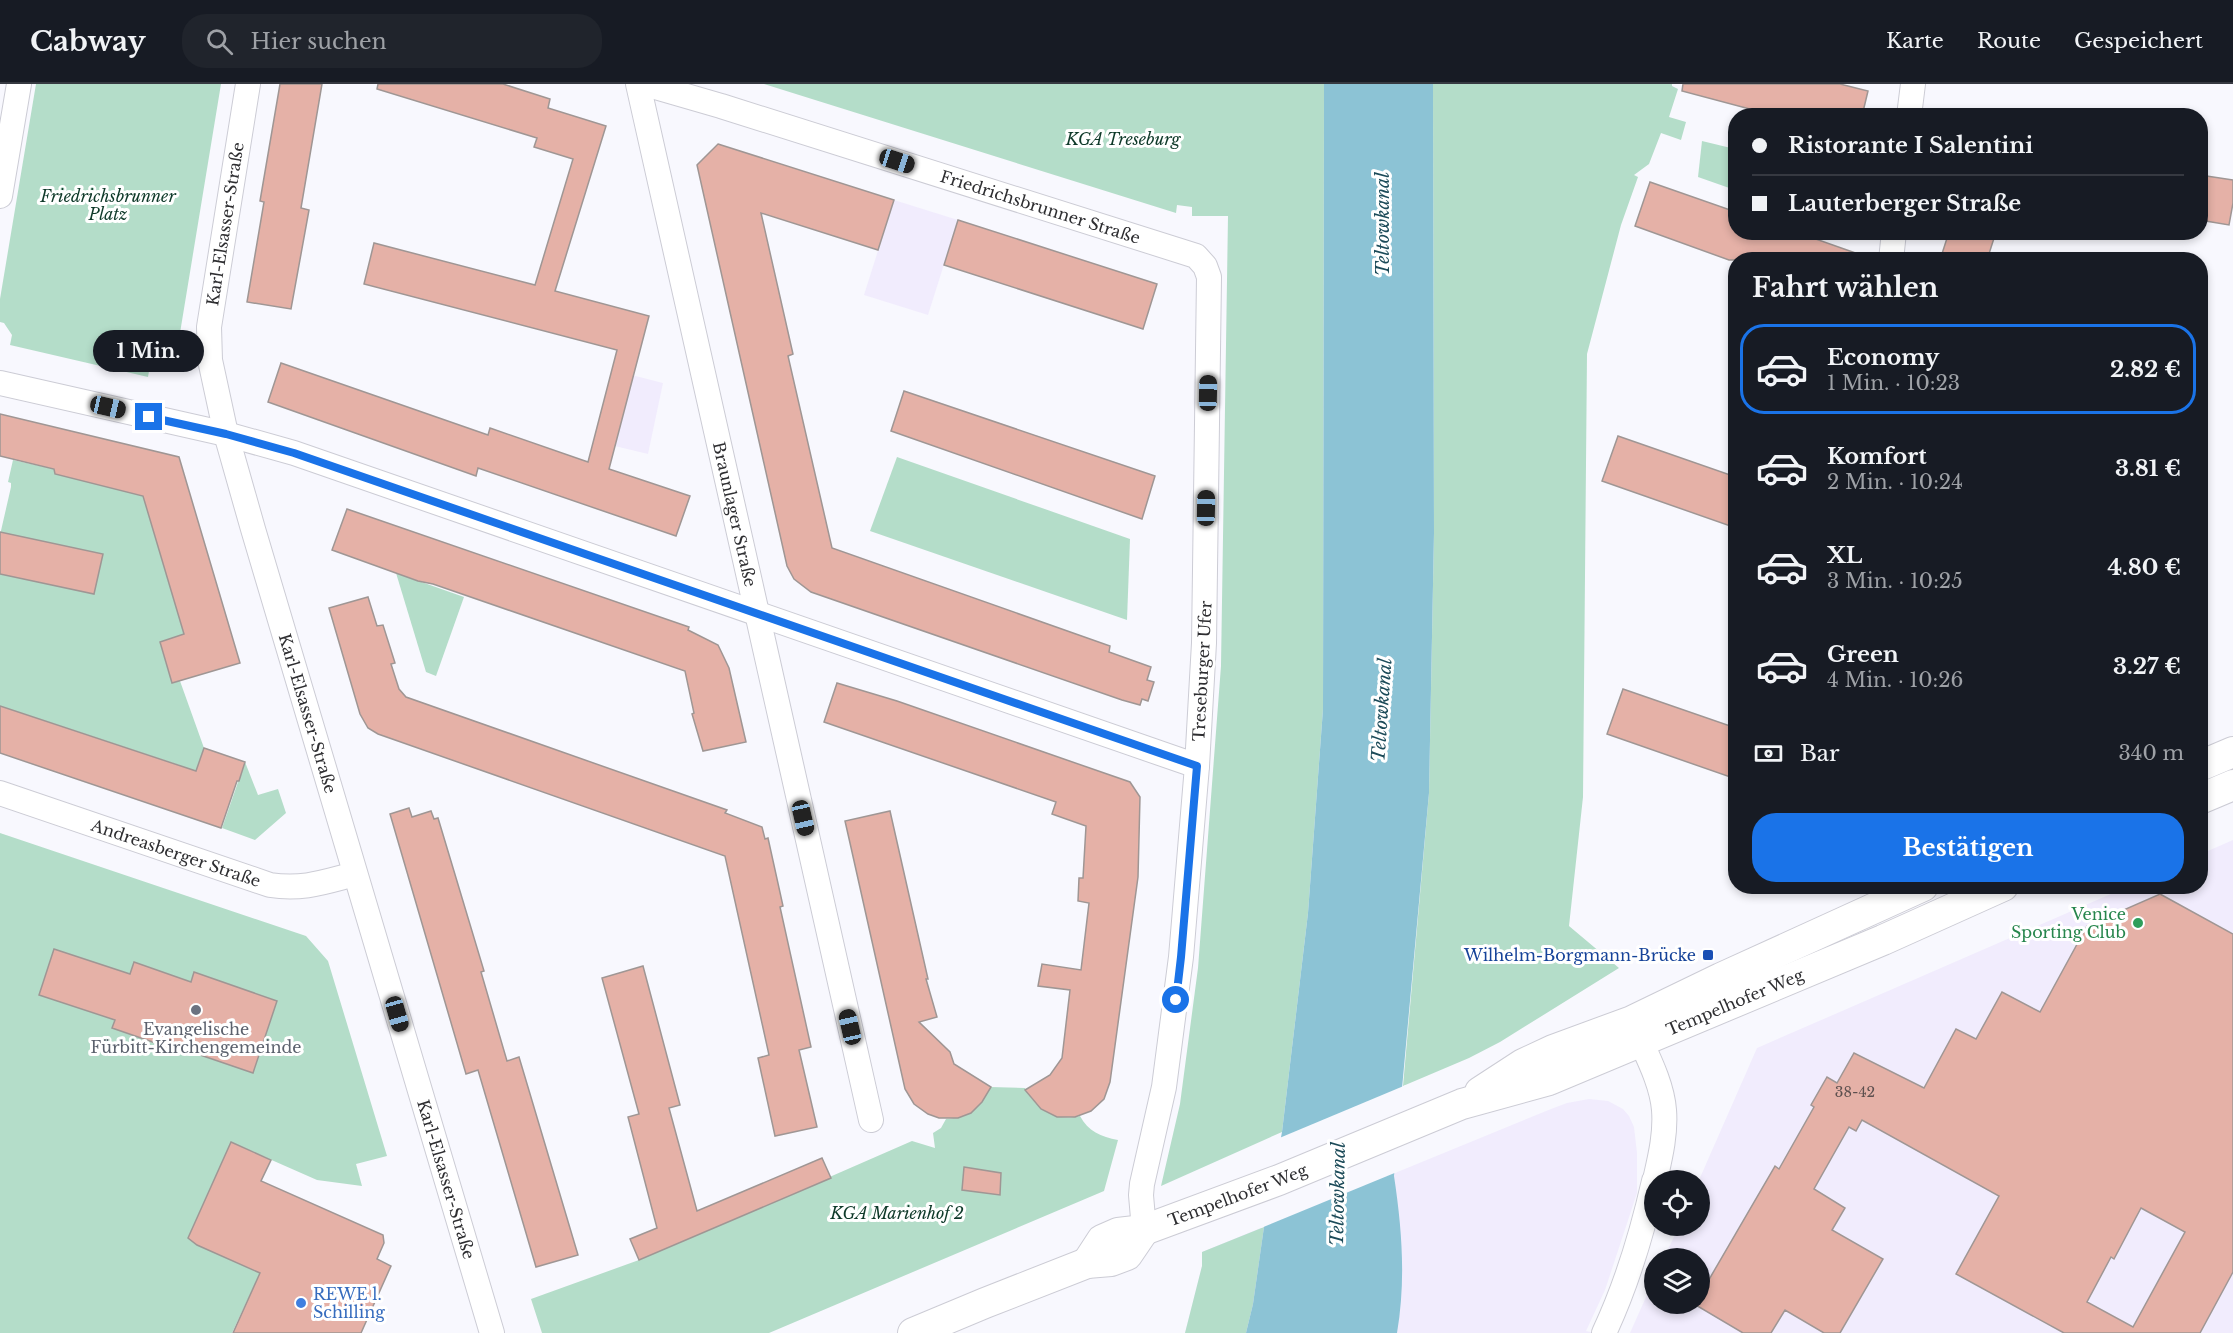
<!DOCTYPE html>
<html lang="de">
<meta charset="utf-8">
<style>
:root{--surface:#171b24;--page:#20242c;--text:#f1f3f6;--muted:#9ea1a6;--line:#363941;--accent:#1a73e8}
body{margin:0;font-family:"Libre Baskerville",serif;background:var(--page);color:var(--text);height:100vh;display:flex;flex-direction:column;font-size:22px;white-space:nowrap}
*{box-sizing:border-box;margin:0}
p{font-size:20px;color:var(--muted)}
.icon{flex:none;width:33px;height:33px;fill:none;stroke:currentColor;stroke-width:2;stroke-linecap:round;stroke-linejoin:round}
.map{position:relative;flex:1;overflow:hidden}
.sheet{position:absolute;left:1728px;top:168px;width:480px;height:642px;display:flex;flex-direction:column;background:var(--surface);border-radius:24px;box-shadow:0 3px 9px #0003}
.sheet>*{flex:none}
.hud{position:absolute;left:1728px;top:24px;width:480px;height:132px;border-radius:24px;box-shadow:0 3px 9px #0003;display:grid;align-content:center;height:132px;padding:0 24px;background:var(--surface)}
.tools{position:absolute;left:1644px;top:1086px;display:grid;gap:12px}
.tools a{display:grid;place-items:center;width:66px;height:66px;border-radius:50%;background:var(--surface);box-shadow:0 3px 9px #0003;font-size:30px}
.end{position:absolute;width:27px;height:27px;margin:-14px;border:8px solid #1a73e8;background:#fff;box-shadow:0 0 0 3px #fff}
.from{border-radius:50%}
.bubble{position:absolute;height:42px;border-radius:21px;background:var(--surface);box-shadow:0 3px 9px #0003;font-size:20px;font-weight:800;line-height:42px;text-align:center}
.car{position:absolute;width:18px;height:36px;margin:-18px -9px;border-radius:8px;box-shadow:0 0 4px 2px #0007;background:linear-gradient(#222 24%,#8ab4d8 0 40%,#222 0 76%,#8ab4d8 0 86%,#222 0)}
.hud b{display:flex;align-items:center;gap:21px;height:57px;font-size:22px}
.hud b+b{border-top:2px solid var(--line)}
.hud i{width:15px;height:15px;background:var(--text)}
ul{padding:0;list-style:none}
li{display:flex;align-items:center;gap:18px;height:90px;margin:0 12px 9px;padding:0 12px;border:3px solid transparent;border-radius:24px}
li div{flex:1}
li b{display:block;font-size:22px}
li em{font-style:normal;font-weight:800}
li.active{border-color:var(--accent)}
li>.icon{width:54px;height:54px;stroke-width:1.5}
h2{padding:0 24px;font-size:27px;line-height:72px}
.pay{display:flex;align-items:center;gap:15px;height:66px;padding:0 24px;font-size:22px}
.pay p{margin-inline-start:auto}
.action{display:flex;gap:12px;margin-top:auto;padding:12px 24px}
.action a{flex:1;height:69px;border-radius:24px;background:var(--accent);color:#fff;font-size:24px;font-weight:800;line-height:69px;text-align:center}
header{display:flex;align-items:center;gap:36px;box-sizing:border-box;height:84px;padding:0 30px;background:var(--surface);border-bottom:2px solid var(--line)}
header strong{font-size:28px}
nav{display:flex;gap:33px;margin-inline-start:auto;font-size:21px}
.search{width:420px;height:54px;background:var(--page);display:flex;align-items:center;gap:15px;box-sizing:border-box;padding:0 21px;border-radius:24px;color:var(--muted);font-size:22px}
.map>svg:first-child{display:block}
.industrial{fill:#f1ecfd}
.green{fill:#b4ddc9}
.water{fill:#8cc3d5}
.pier{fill:#f8f8fe}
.building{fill:#e5b1a7;stroke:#9f9694;stroke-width:1.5;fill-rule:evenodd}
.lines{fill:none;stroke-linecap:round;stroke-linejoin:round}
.minor-casing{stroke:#ccccd5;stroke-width:26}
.tertiary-casing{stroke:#ccccd5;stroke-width:32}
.minor{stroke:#fff;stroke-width:24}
.tertiary{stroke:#fff;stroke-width:30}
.route{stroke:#1a73e8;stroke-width:8}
.leisure-dot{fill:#2e9e5b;stroke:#fff;stroke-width:2}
.transit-dot{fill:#1a4fb4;stroke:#fff;stroke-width:2}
.worship-dot{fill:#6b7280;stroke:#fff;stroke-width:2}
.shop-dot{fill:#3f7fe0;stroke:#fff;stroke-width:2}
.labels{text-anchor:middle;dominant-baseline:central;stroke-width:6;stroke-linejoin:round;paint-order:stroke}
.number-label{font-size:14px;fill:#5c4f4e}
.park-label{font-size:16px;font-style:italic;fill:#0e3929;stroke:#fff}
.street-label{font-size:16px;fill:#2e2e31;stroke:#fff}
.leisure-label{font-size:16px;fill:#27864d;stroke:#fff;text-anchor:end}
.transit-label{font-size:16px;fill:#164399;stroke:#fff;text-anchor:end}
.worship-label{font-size:16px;fill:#5b616d;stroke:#fff}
.shop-label{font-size:16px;fill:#366cbe;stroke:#fff;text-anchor:start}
.water-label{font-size:18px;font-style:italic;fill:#1c4b59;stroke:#fff}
</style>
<header>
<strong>Cabway</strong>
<div class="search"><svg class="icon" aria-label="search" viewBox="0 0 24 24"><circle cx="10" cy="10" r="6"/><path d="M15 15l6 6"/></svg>Hier suchen</div>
<nav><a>Karte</a><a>Route</a><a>Gespeichert</a></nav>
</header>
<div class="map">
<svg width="2233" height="1249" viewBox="0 0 2233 1249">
<rect width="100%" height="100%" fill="#f8f8fe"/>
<g class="industrial">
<polygon points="894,116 958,136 928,231 864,211"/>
<polygon points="612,286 663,299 648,370 594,357"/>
<polygon points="2233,756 2233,1249 1630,1249 1654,1195 1654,1220 1700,1220 1700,1174 1664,1174 1679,1142 1700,1142 1699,1096 1757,964 2127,803 2200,802 2201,770"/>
<polygon points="1589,1015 1608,1017 1623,1025 1629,1032 1634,1043 1637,1069 1637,1109 1605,1206 1586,1247 1595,1249 1185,1249 1202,1182 1202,1168 1551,1025 1567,1019"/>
</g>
<g class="green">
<polygon points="36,0 221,0 179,255 156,247 148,293 10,261 12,251 4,239 0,238 0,215"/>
<polygon points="764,0 1324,0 1323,625 1308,829 1282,1048 1161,1102 1180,1020 1198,884 1221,582 1228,132 1192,132 1192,123 1177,121 1176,129"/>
<polygon points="1433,0 1672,0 1672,2 1678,5 1669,33 1686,38 1681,56 1661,49 1649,80 1634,91 1638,93 1621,141 1587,270 1583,713 1569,842 1619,884 1500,958 1469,974 1403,1002 1429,709 1434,449"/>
<polygon points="1702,57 1735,65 1735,106 1698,93"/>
<polygon points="897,373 1130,455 1127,536 870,447"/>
<polygon points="13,376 54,385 55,390 143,410 185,551 160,559 172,599 180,597 204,664 194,692 179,681 0,622 0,451 11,403 11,399 8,398"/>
<polygon points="396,489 464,513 436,592 426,588"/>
<polygon points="245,678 258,711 278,705 286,729 255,756 222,744"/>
<polygon points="0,749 306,852 328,877 387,1072 356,1080 362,1102 317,1096 231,1058 188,1154 260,1189 232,1249 0,1249"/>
<path d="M990,1003l35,1c11,21 30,34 55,28 8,15 21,21 38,24l-14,51 -335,142h-227l-11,-34 108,-39 273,-119 23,7 -2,-15 8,-5 5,-9c22,-1 36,-13 44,-32z"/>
<polygon points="1264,1143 1253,1220 1246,1249 1185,1249 1202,1182 1202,1168"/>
</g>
<path class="water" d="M1324,0h109l1,449 -5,260 -35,383c8,53 12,104 3,157h-151l7,-29 11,-77 18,-95 26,-219 15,-204z"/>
<polygon class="pier" points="1406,1001 1397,1088 1261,1144 1277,1055"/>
<g class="building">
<polygon points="280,0 322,0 301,124 309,126 291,225 247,218 264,118 260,117"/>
<polygon points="378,0 503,0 550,15 548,24 606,42 555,207 649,232 609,385 690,412 676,452 478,384 476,392 268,318 281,279 488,351 490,344 588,378 617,266 364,200 374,159 535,201 573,75 534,63 537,54 377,5"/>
<polygon points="1683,0 1840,0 1868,7 1862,32 1776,32 1682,7"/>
<polygon points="718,60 894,116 878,166 761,129 793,270 788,272 832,464 1110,562 1109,568 1151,583 1147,596 1154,598 1148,617 1142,615 1140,621 1122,616 811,508 794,495 787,482 697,81"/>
<polygon points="2200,91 2233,96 2233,119 2229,141 2200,136"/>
<polygon points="1650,98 1736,128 1736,148 1796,148 1864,172 1863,176 1729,176 1635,142"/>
<polygon points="958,136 1157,200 1143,245 944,181"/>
<polygon points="1949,148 1996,148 1987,176 1940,176"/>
<polygon points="904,307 1155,392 1142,435 891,347"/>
<polygon points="0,330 179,373 240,579 172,599 160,558 184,550 143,412 55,390 54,385 0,372"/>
<polygon points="1618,352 1736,393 1736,444 1602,397"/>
<polygon points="347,425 689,543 688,546 718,561 729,584 746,658 703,667 692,630 694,629 685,587 433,500 418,497 332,466"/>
<polygon points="0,448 103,470 94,510 0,490"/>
<polygon points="368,513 377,542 383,541 395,579 391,580 399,605 406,613 727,726 725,729 762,743 765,755 768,754 783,822 780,823 811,963 799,966 817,1043 775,1052 758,974 769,971 725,772 378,650 368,644 360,630 329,524"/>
<polygon points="837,599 897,617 1130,698 1140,713 1138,793 1110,998 1104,1015 1091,1027 1075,1033 1057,1033 1041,1025 1025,1006 1050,991 1062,974 1070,906 1038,902 1042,880 1081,886 1089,819 1078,817 1079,794 1083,794 1086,742 1052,730 1056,718 824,638"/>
<polygon points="1623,605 1736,644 1736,695 1607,650"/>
<polygon points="0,622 196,687 204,664 245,678 239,697 237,697 221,744 0,669"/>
<polygon points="409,724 412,733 431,727 434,735 438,734 484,887 481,888 507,977 519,973 578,1171 536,1183 478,986 466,990 390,730"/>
<polygon points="890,727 928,895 926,895 937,933 919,938 950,968 954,980 991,1003 982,1018 971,1029 958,1034 939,1034 928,1030 914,1020 905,1005 850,759 845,737"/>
<path d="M2160,810l73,40v338l-33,61h-136l-108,-59 43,-78 -137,-76 -6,11 -7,-4 -35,62 31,19 -13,22 51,29 -43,74h-16l-39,-23 -14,23h-28l-49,-29h6v-9l75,-129 4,3 35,-62 -3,-2 16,-28 10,6 17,-30 70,35 32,-59 20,10 26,-47 38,20 47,-86zM2141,1124l44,24 -52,95 -46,-25 24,-45 3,2z"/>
<polygon points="54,865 130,890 134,878 191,898 194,888 277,917 253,989 171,961 170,964 112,944 115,936 39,911"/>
<polygon points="643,882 680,1021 669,1024 697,1127 822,1074 831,1094 639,1176 630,1155 657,1144 628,1033 639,1030 602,894"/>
<polygon points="231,1058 271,1076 261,1097 383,1151 384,1159 377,1175 391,1182 361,1249 233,1249 260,1189 197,1161 188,1154"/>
<polygon points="964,1083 1001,1089 1000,1111 962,1106"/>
</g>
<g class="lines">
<g class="minor-casing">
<g id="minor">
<path id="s1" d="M248,0l-39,243 1,33 16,74 27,95 239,804"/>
<path id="s2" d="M638,0l233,1036"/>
<path id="s3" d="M645,0l76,22 475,150 9,10 4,11 -5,366 -7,123 -16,191 -17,130 -22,97 -1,11 3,35"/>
<polyline points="1909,32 1913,0"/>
<polyline points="0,112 19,0"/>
<polyline points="1891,176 1894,148"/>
<polyline points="0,299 226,350 294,369 1197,682"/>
<path id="s4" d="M0,709l270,92c33,5 54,-3 85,-11"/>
<path d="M1634,942c11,26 28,56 30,84 2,24 -4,48 -9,70"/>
<path d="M1604,1249c23,-49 38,-99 50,-152"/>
</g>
</g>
<g class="tertiary-casing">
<g id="tertiary">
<polyline points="2200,682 2233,668"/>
<polyline points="2200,715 2233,701"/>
<polyline points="1480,1008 1523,980 1553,966 1632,937 1721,894 1923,802"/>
<path id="s5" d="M1087,1179l15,-23 16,-7 26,-3 135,-50 183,-76 87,-24 334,-140 120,-54"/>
<polyline points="913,1249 985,1219 1087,1179 1111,1177 1127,1171 1144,1146"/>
</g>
</g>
<use href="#minor" class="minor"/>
<use href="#tertiary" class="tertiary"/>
</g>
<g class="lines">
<polyline class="route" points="149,333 226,350 294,369 1197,682 1181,873 1176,916"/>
</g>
<circle class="leisure-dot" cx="2138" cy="839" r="6"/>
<rect class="transit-dot" x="1702" y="865" width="12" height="12" rx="3"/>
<circle class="worship-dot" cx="196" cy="926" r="6"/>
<circle class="shop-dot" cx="301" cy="1219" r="6"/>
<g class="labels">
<g class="number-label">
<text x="1855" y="1008">38-42</text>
</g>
<g class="park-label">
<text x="1123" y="55">KGA Treseburg</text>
<text x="108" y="112">Friedrichsbrunner<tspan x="108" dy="18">Platz</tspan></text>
<text x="897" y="1129">KGA Marienhof 2</text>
</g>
<g class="street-label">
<text stroke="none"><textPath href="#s3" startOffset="414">Friedrichsbrunner Straße</textPath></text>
<text transform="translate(225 140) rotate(-81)">Karl-Elsasser-Straße</text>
<text stroke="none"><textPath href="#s2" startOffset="441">Braunlager Straße</textPath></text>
<text transform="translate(1202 587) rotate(-87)">Treseburger Ufer</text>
<text stroke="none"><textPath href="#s1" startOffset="646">Karl-Elsasser-Straße</textPath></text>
<text stroke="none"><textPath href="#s4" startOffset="186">Andreasberger Straße</textPath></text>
<text stroke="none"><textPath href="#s5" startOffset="705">Tempelhofer Weg</textPath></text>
<text stroke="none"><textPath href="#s1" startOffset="1132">Karl-Elsasser-Straße</textPath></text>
<text stroke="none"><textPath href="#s5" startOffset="171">Tempelhofer Weg</textPath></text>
</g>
<g class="leisure-label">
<text x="2126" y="830">Venice<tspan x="2126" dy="18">Sporting Club</tspan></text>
</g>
<g class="transit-label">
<text x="1696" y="871">Wilhelm-Borgmann-Brücke</text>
</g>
<g class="worship-label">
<text x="196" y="945">Evangelische<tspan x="196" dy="18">Fürbitt-Kirchengemeinde</tspan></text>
</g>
<g class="shop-label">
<text x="313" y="1210">REWE l.<tspan x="313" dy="18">Schilling</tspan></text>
</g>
<g class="water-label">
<text transform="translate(1383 140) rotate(-90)">Teltowkanal</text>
<text transform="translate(1382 626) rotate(-86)">Teltowkanal</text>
<text transform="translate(1338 1110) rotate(-89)">Teltowkanal</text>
</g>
</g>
</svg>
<div class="tools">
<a><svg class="icon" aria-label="locate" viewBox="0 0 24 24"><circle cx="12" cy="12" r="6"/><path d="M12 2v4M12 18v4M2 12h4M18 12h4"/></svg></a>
<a><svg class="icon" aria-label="layers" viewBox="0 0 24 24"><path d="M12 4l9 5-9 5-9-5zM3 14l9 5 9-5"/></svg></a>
</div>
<i class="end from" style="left:1176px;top:916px"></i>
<i class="end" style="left:149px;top:333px"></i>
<div class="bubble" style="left:93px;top:246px;width:111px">1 Min.</div>
<i class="car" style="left:897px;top:77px;rotate:108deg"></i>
<i class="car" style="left:1208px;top:309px;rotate:1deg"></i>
<i class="car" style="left:108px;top:323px;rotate:103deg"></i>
<i class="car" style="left:1206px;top:424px;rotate:1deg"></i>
<i class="car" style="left:803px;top:734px;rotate:167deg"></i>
<i class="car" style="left:397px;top:930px;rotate:164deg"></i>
<i class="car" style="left:850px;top:943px;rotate:347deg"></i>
<div class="hud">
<b><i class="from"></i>Ristorante I Salentini</b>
<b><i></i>Lauterberger Straße</b>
</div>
<section class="sheet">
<h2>Fahrt wählen</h2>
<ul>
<li class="active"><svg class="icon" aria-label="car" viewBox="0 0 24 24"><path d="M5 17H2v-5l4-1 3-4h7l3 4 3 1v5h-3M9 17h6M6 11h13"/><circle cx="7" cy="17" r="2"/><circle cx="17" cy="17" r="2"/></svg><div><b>Economy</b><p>1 Min. · 10:23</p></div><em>2.82 €</em></li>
<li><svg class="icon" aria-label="car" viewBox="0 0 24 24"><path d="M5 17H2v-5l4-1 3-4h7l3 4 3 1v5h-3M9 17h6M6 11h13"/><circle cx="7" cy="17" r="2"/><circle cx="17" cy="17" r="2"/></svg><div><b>Komfort</b><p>2 Min. · 10:24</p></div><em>3.81 €</em></li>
<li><svg class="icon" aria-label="car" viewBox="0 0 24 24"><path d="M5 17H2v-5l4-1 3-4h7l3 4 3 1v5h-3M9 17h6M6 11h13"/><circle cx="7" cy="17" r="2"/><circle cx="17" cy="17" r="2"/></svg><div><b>XL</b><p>3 Min. · 10:25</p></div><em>4.80 €</em></li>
<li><svg class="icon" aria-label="car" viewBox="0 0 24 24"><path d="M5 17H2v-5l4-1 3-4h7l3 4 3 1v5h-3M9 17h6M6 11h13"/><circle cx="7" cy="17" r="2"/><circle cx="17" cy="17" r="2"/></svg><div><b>Green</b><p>4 Min. · 10:26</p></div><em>3.27 €</em></li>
</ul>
<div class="pay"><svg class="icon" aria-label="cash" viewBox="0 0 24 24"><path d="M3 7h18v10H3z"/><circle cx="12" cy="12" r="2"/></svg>Bar<p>340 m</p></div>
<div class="action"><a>Bestätigen</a></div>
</section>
</div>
